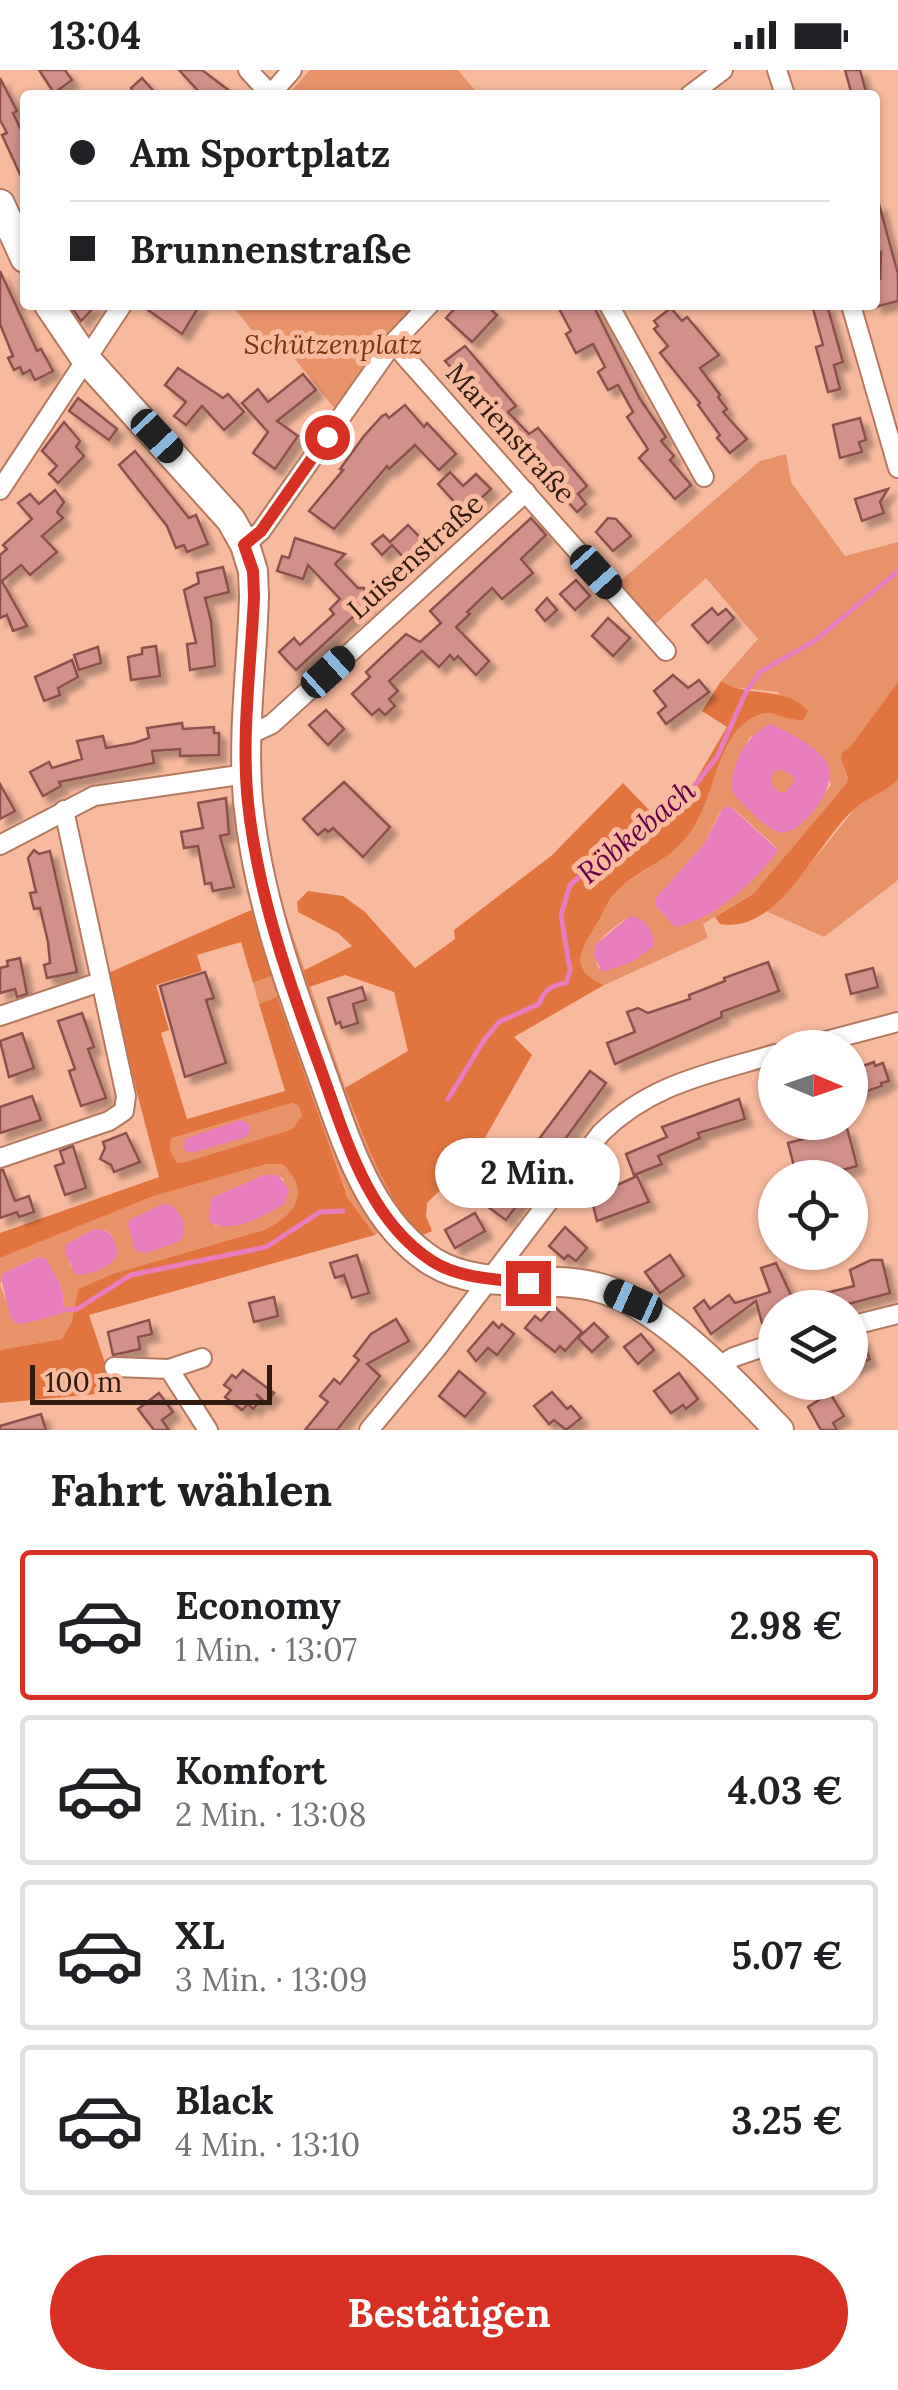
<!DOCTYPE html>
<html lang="de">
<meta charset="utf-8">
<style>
:root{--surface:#fff;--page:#f6f6f6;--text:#202124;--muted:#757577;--line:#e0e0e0;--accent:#d93025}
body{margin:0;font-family:Lora,serif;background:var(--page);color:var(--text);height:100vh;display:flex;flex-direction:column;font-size:38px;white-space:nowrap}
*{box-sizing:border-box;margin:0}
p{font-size:32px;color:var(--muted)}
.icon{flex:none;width:55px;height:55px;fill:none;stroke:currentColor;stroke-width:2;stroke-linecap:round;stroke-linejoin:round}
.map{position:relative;height:1360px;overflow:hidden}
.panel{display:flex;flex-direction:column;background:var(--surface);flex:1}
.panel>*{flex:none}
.guide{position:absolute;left:20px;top:20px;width:860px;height:220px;border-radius:10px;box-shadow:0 2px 8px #0004;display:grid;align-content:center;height:220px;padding:0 50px;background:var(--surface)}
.needle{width:65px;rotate:92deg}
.controls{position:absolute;left:758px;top:960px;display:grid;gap:20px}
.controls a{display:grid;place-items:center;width:110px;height:110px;border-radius:50%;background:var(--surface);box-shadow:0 2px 8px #0004;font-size:50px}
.scale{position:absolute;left:30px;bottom:25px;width:242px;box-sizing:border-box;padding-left:10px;border:5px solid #321b11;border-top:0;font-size:28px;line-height:35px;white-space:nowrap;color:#321b11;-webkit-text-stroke:8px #f7ba9f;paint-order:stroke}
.end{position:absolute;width:45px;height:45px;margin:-22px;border:12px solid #d93025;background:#fff;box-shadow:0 0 0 5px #fff}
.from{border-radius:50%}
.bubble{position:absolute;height:70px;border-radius:35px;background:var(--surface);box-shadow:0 2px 8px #0004;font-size:32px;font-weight:700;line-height:70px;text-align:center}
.car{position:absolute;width:30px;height:60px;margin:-30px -15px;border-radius:12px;box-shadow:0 0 8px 2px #0007;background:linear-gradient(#222 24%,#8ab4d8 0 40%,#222 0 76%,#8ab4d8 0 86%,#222 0)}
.guide b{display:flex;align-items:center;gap:35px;height:95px;font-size:38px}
.guide b+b{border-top:2px solid var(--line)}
.guide i{width:25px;height:25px;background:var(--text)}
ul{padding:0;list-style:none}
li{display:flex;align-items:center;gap:30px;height:150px;margin:0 20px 15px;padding:0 30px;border:5px solid var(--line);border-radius:10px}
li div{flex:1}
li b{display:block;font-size:38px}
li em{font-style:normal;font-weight:700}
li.on{border-color:var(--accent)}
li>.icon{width:90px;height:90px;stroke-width:1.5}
h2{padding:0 50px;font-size:45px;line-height:120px}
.cta{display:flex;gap:20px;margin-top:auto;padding:20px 50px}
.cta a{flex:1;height:115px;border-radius:60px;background:var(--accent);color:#fff;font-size:40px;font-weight:700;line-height:115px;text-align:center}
.status{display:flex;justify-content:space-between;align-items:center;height:70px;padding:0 50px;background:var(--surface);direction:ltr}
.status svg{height:28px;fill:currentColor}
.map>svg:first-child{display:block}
.green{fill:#e8926a;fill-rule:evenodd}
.forest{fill:#e2753f;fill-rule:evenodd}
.water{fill:#e87cbc;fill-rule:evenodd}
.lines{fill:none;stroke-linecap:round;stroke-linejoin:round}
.stream{stroke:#e87cbc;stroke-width:5}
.building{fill:#d1908a;stroke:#8c514d;stroke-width:2.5;filter:url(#shadow)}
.street-casing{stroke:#b27a60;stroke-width:22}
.secondary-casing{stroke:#b27a60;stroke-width:32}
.street{stroke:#fff;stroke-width:18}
.secondary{stroke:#fff;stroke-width:28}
.route{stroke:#d93025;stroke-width:12}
.labels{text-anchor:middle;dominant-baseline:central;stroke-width:10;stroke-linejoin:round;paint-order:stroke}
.park-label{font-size:28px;font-style:italic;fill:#7a340d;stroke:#f7ba9f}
.street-label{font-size:28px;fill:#321b11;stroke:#f7ba9f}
.water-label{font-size:30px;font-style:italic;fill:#670049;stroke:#f7ba9f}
</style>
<div class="status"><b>13:04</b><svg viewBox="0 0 49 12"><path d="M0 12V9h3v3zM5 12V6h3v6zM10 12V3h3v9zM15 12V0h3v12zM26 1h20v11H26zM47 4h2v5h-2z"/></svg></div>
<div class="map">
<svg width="898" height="1360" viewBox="0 0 898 1360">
<defs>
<filter id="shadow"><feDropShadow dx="7" dy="7" stdDeviation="2.5" flood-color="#0004"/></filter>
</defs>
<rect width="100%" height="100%" fill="#f7ba9f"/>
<g class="green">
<polygon points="310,0 458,0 479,25 288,25"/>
<polygon points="232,235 419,235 388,268 335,339 274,263 259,270"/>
<path d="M786,384l5,28 54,74 53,-14v140l-48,65 -8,5 -1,7 7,19 -2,6 -93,110 -50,30 5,14 -104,47c-42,-18 -18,-41 -4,-68 7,-11 11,-23 22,-31 27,-20 53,-30 72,-59 18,-28 25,-85 50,-104 17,-13 32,-12 50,-3l-16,-28 -48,-5 -9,-6 37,-42 -52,-61 -51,46 -37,-41 142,-122zM783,660l37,25 11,30 -34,42 -66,-37 3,-21 16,-32zM732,737l45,41 -1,6c-18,21 -73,79 -104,67 -6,-2 -12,-11 -17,-16v-6l50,-56 15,-32zM625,849l29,23 -55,27c-11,-28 6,-33 26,-50z"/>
<circle cx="782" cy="711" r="12"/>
<polygon points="898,710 898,810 824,867 766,841 791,818 857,736"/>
<polygon points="280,828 357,1052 401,1145 375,1165 349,1129 277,928 259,934 253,913 271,906 251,840"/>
<path d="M292,1033l6,2 4,10 -8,14 -109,33 -8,1c-6,-10 -9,-15 -5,-25z"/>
<path d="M267,1094h15c30,28 13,52 -18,66l-152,44 -34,15 -6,32 -10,18 -62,11v-92l154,-62zM264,1105h14l6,5 -32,41 -37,5 -4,-28zM95,1159l12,2 6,6 -43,30 -4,-23zM38,1187l8,2c10,17 23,36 15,55l-46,9 -15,-38 5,-13z"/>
</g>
<g class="forest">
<path d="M721,611c26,18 63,3 87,30l-5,9c-24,1 -31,-17 -57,2 -28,19 -33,78 -54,108 -24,33 -44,34 -71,57 -11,9 -15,20 -21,31 -15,27 -37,49 4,67l-90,52 18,18 -58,102 -47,46 -1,13 6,15 -14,6c-30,-39 -56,-102 -73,-149l63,-37 -14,-59 -49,-17 -36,12 -6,-16 49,-25 -14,-13 -40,-21 -1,-10 11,-11 35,5 21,15 51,57 40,-29 -1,-9 97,-74 72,-73 30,31 27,-24 14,-7 33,-56 -25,-16z"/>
<path d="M898,612v98c-12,11 -27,16 -40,26 -40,31 -76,129 -138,118l-5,-7 38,-23 93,-110 2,-6 -7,-19 1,-7 8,-5z"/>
<path d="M251,840l20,66 -18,7 -12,-41 -44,13 5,16 -46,14 13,45 -8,3 26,86 98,-28 -26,-87 18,-7 71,201 27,37 -286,80 22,66 -3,12 -108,10v-53l62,-11 10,-18 6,-32 34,-15 152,-44c31,-14 48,-38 18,-66h-15l-113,32 -154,62v-25l159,-56 -53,-203zM292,1033l6,2 4,10 -9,14 -108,33 -8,1c-6,-10 -9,-15 -5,-25z"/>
</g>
<g class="water">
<path d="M771,654c19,9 47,22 57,41 11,21 -29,75 -50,67 -14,-5 -39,-31 -47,-42 -1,-24 17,-58 40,-66zM780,699l12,6 2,7 -8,10h-7l-8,-8 2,-11z"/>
<path d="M726,737h5l46,42 -1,5c-25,30 -61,65 -101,73l-20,-22v-6l50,-56 16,-32z"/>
<path d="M630,846c15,1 25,17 23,31l-21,15 -30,10 -8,-17 1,-10z"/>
<polygon points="241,1050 249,1054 250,1062 246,1067 191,1083 184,1080 183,1074 187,1068"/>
<path d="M264,1105h14l11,15 -5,14c-21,12 -52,31 -75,18l2,-24z"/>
<path d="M163,1134l8,1c13,11 17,22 9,36l-33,12 -12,-2 -7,-27 3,-5z"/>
<path d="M95,1159c16,0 22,12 22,27 -8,12 -28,21 -42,18l-10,-22 1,-8z"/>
<path d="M39,1187l7,2c10,17 23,36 15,55l-39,10 -7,-1 -5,-7 -9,-38 4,-6z"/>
</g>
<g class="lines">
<g class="stream">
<path d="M448,1029l36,-59 15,-18 40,-18c5,-14 13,-19 27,-21l4,-12 -9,-56 9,-30 25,-22 40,-24 24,-27 36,-27 22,-28 29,-65 14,-20 56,-32 82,-69"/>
<polyline points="63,1240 77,1239 131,1205 266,1177 320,1142 343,1141"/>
</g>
</g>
<g class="building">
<polygon points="39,0 65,0 72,10 54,23"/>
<polygon points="179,0 202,0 235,25 202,25"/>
<polygon points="845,0 860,0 867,25 852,25"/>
<polygon points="0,8 17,41 13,43 25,68 25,115 2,65 7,63 0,50"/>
<polygon points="142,8 157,25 137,25 131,18"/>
<polygon points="875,134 879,134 898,204 898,231 875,237 875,210 880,209 881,182 875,184"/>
<polygon points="0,201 37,281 41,279 53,301 35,310 30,300 23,304 20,297 14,300 8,288 13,286 0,254"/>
<polygon points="70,235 96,235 81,251"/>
<polygon points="141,235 200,235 182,264"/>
<polygon points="458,235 486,235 497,245 472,272 446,248"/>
<polygon points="557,235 593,235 640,329 666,367 661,371 674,386 670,390 691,415 675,429 639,388 648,379 627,347 633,342 618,315 608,320 598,302 605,297 593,274 576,283 566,264 571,261"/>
<polygon points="812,235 827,235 843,292 834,295 840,319 828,322 816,277 823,275"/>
<polygon points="671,238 682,251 687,247 719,285 700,298 720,325 718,327 727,339 723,342 747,369 730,383 717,368 720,365 698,335 700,333 660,283 668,276 654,259 658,256 654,251"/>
<polygon points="465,276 516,336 508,342 529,364 538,358 587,416 578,424 586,434 577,442 552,414 549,404 445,291"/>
<polygon points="178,298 223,328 228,324 244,342 224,360 202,336 186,355 174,346 186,332 165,315"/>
<polygon points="303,304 316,320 277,351 298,366 275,399 253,383 268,362 242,333 258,319 268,332"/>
<polygon points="78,328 117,359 109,370 69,341"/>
<polygon points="405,335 424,357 427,353 456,384 439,400 415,375 389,399 387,396 334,459 309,441 343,400 340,399 364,366 382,346 386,344 389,348"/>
<polygon points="860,348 866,370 859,372 862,382 840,388 833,355"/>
<polygon points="64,352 80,371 76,377 84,386 58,413 49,404 57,396 42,381"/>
<polygon points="135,381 189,448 196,445 208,474 187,482 184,475 176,478 167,456 119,395"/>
<polygon points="450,402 463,416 476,404 491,419 468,441 462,440 438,414"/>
<polygon points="888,419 880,432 884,443 862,451 855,429"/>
<polygon points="55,420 64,432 57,442 63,448 42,466 57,482 30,505 21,495 2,511 27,556 13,561 7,545 0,548 0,485 7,479 3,475 32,449 18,433 30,424 39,434"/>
<polygon points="531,448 546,465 521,489 533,503 502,529 492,518 467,542 470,544 456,557 489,591 476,605 458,586 454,590 450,585 439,597 422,581 389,611 398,621 389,629 395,636 385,645 379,639 372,645 352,624 370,607 366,602 406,564 420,572 441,553 430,541"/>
<polygon points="608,448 616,449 631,466 613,481 596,462"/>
<polygon points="408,455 429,477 414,491 407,484 403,487 392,475 382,485 372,474 383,465 390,472"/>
<polygon points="295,468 345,484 335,494 358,518 364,518 364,525 370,531 296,600 279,582 294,568 300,575 334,544 330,539 340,529 308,495 303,509 277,501 282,486 289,488"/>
<polygon points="223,497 229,522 205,528 211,551 215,596 190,600 187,574 196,573 184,520 199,513 197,503"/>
<polygon points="576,510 590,526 575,540 560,524"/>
<polygon points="547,528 557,540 545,551 536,540"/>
<polygon points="712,538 718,545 726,539 734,548 708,573 692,555"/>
<polygon points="608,548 630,568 613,586 592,566"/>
<polygon points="156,576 160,606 131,610 128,587 142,584 142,578"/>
<polygon points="98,577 101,593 79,600 74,585"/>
<polygon points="72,590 78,607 58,618 60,625 44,631 35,607"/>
<polygon points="673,605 688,618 699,610 709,622 666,654 658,643 666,636 654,621"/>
<polygon points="326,640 344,659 328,675 309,655"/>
<polygon points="182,653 183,659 214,657 214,663 219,663 219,685 180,686 180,679 152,681 154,693 59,712 61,716 43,726 30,702 49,692 52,698 82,689 77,671 103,666 106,678 134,673 149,668 147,658"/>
<polygon points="344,712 390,757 363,787 333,758 328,762 325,759 318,765 303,749"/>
<polygon points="0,714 15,741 0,749"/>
<polygon points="226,728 229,764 220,766 234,817 213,821 211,813 205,814 198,776 184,778 181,762 203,758 198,733"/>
<polygon points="34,780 39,784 50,781 77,902 47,908 44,895 50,893 48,872 40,838 34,839 30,823 36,822 28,788"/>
<polygon points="20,888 27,924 17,927 15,919 0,923 0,898 8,896 7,891"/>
<polygon points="768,892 779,921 721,942 722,947 615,994 607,973 635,962 627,942 638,938 648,943 690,929 689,925 725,911 724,908"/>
<polygon points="873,898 878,917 851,924 846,905"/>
<polygon points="205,902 214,928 206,930 226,993 185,1007 160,916"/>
<polygon points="362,917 366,930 353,934 358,953 342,958 340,952 336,954 328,928"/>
<polygon points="82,943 94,977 88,979 106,1028 81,1036 69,1001 75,999 58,951"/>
<polygon points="22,963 34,998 9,1007 0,971"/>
<polygon points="874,992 875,996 883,993 889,1011 881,1013 882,1016 858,1024 851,1000"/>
<polygon points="590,1001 606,1013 506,1150 488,1137"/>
<polygon points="32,1026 41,1050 0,1063 0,1037"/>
<polygon points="739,1029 745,1049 698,1063 700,1068 658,1086 662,1094 634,1105 626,1084 667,1067 662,1057"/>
<polygon points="847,1058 857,1096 812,1108 797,1108 788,1073"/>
<polygon points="126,1063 140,1092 114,1102 111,1095 100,1089 105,1078 103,1072"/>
<polygon points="73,1076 86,1118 65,1125 55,1096 64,1093 60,1081"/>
<polygon points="0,1100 3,1100 15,1131 29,1126 34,1142 19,1147 17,1142 0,1148"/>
<polygon points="637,1106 649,1132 597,1151 591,1127"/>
<polygon points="475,1143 485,1161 455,1178 445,1160"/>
<polygon points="565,1157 587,1178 576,1191 568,1185 564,1189 549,1176"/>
<polygon points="357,1185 369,1223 352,1228 344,1205 335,1208 330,1193"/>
<polygon points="670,1185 684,1206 660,1223 645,1202"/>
<polygon points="871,1190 882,1190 890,1223 833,1238 813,1238 810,1227 854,1216 850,1200"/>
<polygon points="776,1193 797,1238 775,1238 775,1250 762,1253 756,1231 711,1264 694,1238 704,1230 710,1239 729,1225 735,1233 770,1222 761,1198"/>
<polygon points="274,1227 278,1246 254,1252 249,1233"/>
<polygon points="554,1236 582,1262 565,1281 560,1276 555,1282 525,1258 535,1246 541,1251"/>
<polygon points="396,1249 409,1271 367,1294 380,1306 337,1360 305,1360 328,1332 320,1326 334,1309 340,1314 359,1290 354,1286 371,1264"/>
<polygon points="149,1250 152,1264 138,1267 140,1279 113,1285 108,1262"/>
<polygon points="493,1252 499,1258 502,1254 514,1264 497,1285 488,1278 476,1291 468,1281"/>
<polygon points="594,1253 608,1267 592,1282 578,1268"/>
<polygon points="641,1264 654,1280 638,1294 624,1277"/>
<polygon points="861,1268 870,1289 850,1298 850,1272"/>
<polygon points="243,1300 274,1323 266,1333 256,1324 261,1330 253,1339 248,1334 242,1340 225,1327 231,1320 224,1315 232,1305 236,1308"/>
<polygon points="459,1301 485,1323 465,1347 439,1326"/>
<polygon points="679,1303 698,1329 686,1339 683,1335 671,1343 654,1321"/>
<polygon points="552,1322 567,1339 571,1336 581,1348 566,1360 554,1350 549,1354 534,1336"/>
<polygon points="159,1323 173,1342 162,1350 169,1360 154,1360 138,1339"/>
<polygon points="830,1323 844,1346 833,1353 837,1360 821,1360 808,1337"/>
<polygon points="41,1344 46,1360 0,1360 0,1356"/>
</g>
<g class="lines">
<g class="street-casing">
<g id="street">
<polyline points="248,0 271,25"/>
<polyline points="777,0 785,25"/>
<polyline points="270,25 292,0"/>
<polyline points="690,25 723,0"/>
<polyline points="609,235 704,407"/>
<polyline points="851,235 898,398"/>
<polyline points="393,273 666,581"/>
<polyline points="0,420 122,235"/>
<polyline points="245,475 261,461 393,273 429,235"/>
<polyline points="247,660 257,661 272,654 526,422"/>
<polyline points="0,775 94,726 246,704"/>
<polyline points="0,946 100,912"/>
<polyline points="799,978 898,952"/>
<polyline points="0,1088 109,1051 124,1041 126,1026 64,740"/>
<polyline points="850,1256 898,1244"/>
<polyline points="114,1297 169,1299 208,1360"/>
<polyline points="716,1298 734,1287 775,1273"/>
<polyline points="169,1299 202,1288"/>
<path d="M369,1360l68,-82 164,-215c51,-50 108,-59 174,-79"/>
</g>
</g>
<g class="secondary-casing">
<g id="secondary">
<polyline points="0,134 25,188"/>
<path d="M49,235l36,53 146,162 14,25 8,26 1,26c-2,68 -12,137 -6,204 9,92 39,176 70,262 26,70 48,157 115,199 49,30 111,12 163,25 62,14 140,98 183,143"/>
</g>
</g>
<use href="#street" class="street"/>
<use href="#secondary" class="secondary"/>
</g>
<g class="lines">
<path class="route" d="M327,367l-66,94 -17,14 9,26 1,26c-3,68 -13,138 -6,206 10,92 40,177 72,264 25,69 47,152 112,194 28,18 65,18 96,22"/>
</g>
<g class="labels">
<g class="park-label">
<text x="333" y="274">Schützenplatz</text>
</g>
<g class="street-label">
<text transform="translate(511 363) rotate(48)">Marienstraße</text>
<text transform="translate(415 486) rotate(-42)">Luisenstraße</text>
</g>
<g class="water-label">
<text transform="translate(636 761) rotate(-40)">Röbkebach</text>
</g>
</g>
</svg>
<div class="controls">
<a><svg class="needle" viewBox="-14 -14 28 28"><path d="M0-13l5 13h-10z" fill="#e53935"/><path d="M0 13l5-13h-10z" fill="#757577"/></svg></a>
<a><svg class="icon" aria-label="locate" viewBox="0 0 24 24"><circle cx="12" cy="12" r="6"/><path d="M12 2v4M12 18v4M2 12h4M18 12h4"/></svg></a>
<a><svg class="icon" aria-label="layers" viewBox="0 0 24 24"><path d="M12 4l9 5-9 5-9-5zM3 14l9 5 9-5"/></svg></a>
</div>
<div class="scale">100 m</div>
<i class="end from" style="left:327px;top:367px"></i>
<i class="end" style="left:528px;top:1213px"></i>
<div class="bubble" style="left:435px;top:1068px;width:185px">2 Min.</div>
<i class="car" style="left:157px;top:366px;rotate:137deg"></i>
<i class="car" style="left:596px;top:502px;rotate:138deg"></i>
<i class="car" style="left:328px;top:602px;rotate:48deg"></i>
<i class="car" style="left:633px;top:1231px;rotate:294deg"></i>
<div class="guide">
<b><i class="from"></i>Am Sportplatz</b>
<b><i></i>Brunnenstraße</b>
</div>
</div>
<section class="panel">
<h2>Fahrt wählen</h2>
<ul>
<li class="on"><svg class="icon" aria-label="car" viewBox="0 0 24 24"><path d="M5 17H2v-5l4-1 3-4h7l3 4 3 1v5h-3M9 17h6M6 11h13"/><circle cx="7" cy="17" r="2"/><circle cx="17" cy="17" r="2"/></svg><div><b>Economy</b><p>1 Min. · 13:07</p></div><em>2.98 €</em></li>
<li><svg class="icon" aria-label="car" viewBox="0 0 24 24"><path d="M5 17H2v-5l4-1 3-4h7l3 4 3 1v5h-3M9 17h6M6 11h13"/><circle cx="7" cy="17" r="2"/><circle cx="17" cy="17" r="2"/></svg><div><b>Komfort</b><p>2 Min. · 13:08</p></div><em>4.03 €</em></li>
<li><svg class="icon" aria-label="car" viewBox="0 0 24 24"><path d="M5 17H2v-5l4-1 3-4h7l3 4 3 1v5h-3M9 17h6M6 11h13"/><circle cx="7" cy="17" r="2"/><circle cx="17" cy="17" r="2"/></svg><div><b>XL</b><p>3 Min. · 13:09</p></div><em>5.07 €</em></li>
<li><svg class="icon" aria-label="car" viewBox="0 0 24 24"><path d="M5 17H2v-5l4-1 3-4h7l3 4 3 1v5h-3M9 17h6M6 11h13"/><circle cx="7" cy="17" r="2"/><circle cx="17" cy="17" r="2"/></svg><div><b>Black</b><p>4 Min. · 13:10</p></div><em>3.25 €</em></li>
</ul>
<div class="cta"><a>Bestätigen</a></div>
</section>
